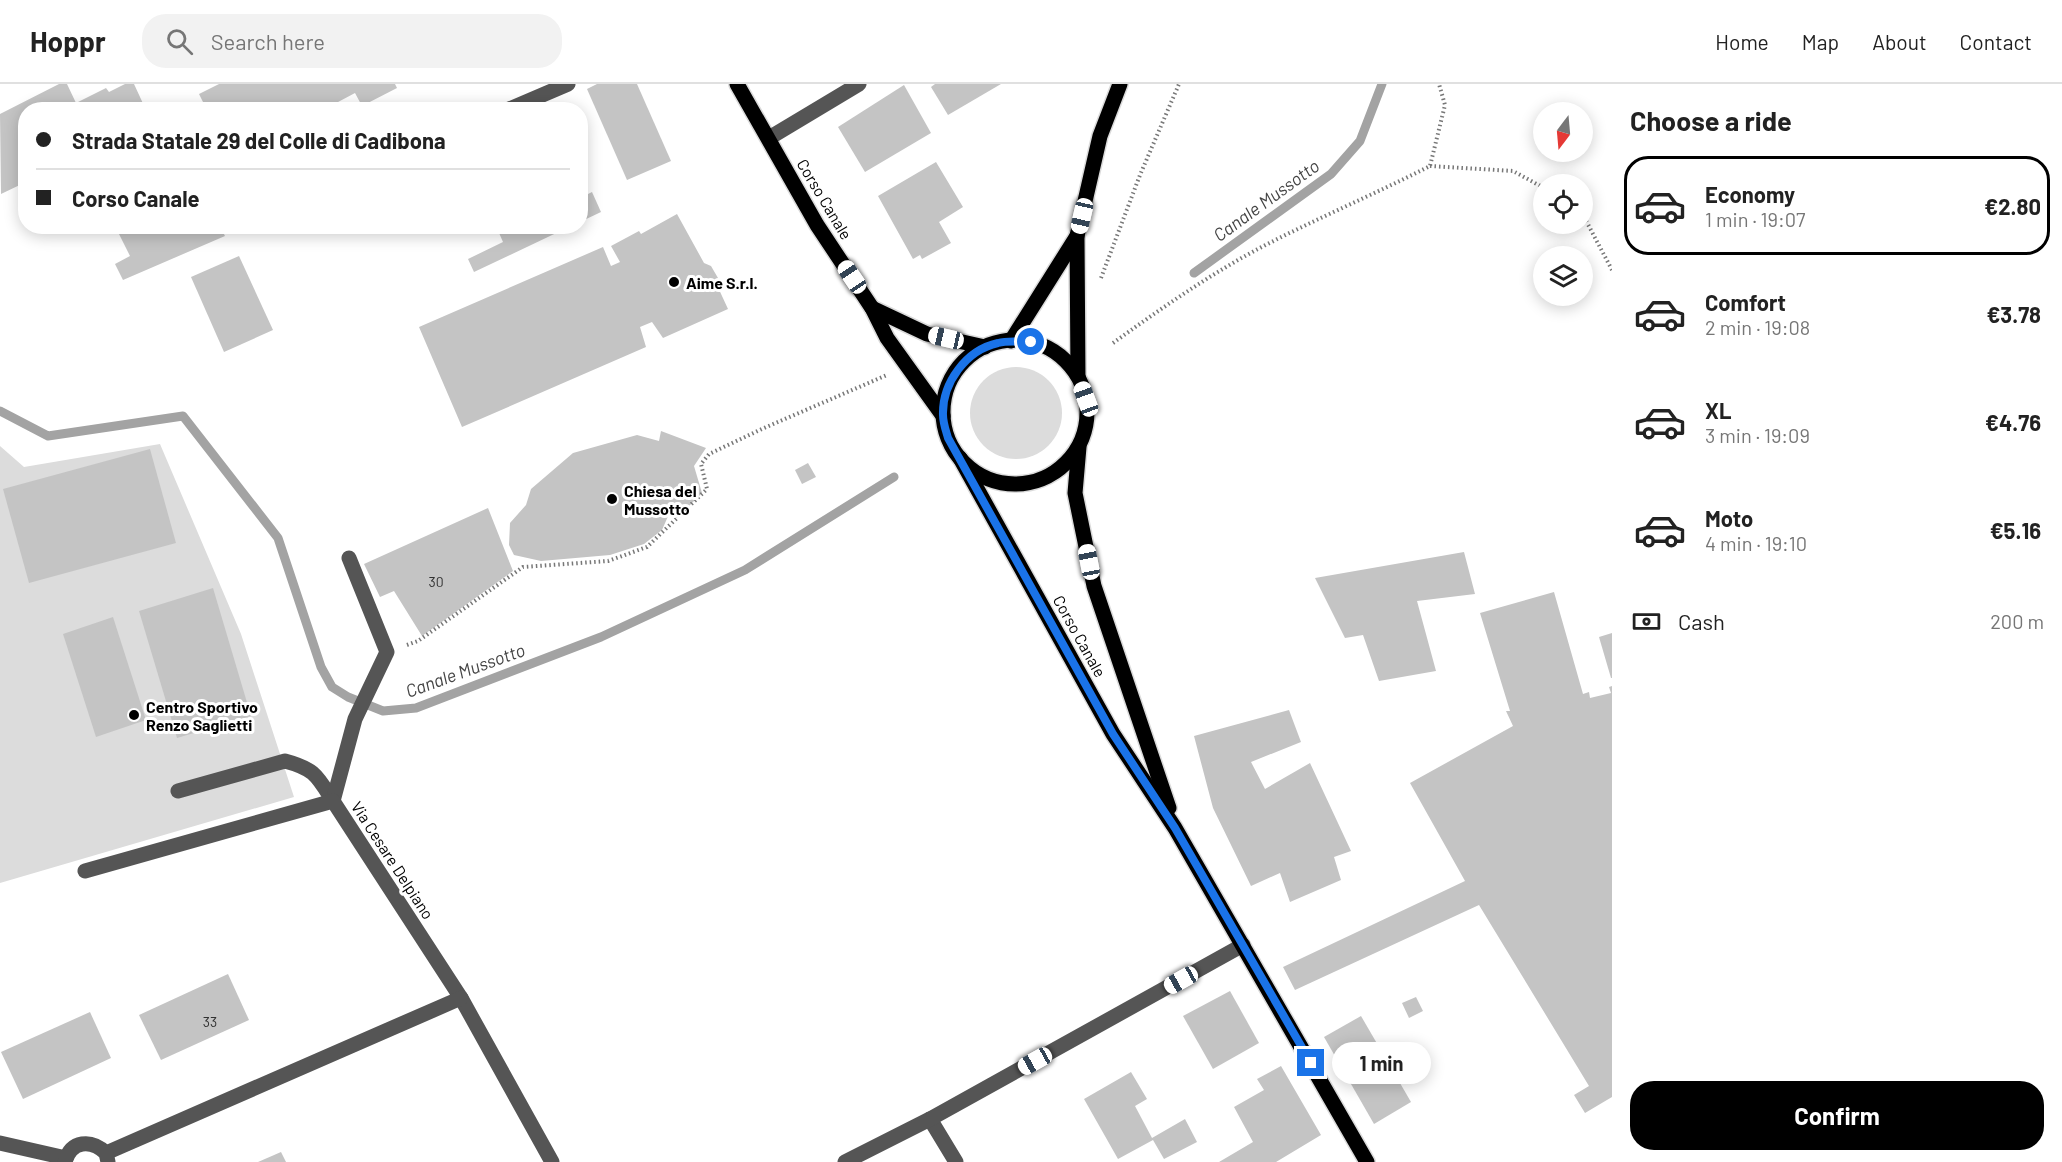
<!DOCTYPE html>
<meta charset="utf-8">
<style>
:root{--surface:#fff;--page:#f2f2f2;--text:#222;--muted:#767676;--line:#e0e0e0;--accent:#000}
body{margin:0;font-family:Barlow,sans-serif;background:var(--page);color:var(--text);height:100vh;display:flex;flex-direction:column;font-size:22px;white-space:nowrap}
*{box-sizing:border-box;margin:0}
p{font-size:20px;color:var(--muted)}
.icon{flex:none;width:33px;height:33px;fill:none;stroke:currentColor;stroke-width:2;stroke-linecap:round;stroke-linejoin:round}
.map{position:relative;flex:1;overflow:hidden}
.details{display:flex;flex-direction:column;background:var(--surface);width:450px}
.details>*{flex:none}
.hud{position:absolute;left:18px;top:18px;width:570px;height:132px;border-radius:24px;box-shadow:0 3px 15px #0003;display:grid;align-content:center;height:132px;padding:0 18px;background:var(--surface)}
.needle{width:39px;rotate:196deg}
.controls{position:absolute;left:1533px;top:18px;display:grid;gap:12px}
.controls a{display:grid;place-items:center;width:60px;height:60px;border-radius:50%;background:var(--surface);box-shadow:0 3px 15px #0003;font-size:30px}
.end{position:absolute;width:27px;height:27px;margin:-14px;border:8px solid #1a73e8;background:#fff;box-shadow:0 0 0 3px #fff}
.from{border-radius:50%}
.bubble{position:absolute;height:42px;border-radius:21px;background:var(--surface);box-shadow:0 3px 15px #0003;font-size:20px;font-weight:700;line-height:42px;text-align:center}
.car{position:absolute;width:18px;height:36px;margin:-18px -9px;border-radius:8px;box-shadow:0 0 4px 2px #0007;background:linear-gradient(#fff 24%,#345 0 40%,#fff 0 76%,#345 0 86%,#fff 0)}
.hud b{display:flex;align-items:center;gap:21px;height:57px;font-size:22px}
.hud b+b{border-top:2px solid var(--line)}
.hud i{width:15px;height:15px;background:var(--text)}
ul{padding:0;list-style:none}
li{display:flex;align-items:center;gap:18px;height:99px;margin:0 12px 9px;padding:0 6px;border:3px solid transparent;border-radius:24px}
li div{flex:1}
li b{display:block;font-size:22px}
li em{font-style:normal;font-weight:700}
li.selected{border-color:var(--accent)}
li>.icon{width:54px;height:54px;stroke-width:1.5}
h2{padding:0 18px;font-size:27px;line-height:72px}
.pay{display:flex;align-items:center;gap:15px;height:66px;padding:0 18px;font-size:22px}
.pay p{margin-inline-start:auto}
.action{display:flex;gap:12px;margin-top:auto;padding:12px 18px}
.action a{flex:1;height:69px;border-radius:24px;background:var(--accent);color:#fff;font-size:24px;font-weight:700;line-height:69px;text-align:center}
header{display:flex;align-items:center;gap:36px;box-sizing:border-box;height:84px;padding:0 30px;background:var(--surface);border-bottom:2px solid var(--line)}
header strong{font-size:28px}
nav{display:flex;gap:33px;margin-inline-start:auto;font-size:21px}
.search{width:420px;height:54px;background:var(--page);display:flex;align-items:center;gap:15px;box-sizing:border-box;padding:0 21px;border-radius:24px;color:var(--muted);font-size:22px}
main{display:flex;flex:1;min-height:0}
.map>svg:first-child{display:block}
.green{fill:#dcdcdc}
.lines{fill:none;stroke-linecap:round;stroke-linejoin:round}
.stream{stroke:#a3a3a3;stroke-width:9}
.building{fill:#c4c4c4}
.major-casing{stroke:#dbdbdb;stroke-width:18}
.path{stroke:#777;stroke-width:4;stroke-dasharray:1.5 3;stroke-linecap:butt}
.minor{stroke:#555;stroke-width:15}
.major{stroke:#000;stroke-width:15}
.route{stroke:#1a73e8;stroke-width:8}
.poi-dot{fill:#000;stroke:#fff;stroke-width:2}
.labels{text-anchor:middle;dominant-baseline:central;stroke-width:6;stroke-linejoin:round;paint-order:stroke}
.number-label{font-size:14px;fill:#313131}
.street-label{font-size:16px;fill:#000;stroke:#fff}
.poi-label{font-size:16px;font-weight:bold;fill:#000;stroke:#fff;text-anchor:start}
.water-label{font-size:18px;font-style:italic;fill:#444;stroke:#fff}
</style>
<header>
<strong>Hoppr</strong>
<div class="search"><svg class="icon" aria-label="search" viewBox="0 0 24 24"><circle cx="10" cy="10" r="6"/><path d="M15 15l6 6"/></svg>Search here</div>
<nav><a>Home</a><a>Map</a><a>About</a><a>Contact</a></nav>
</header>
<main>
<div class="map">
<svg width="1612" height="1078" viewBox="0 0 1612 1078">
<rect width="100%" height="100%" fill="#fff"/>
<g class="green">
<circle cx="1016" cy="329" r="46"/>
<polygon points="160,360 241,550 294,713 0,799 0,362 24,383"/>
</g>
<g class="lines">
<g class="stream">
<polyline points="1194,189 1331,90 1360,57 1382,0"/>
<polyline points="0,327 48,352 183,332 278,454 321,583 332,603 348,613 383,627 416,624 601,553 745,486 894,393"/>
</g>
</g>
<g class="building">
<polygon points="59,0 67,0 76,19 106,4 109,8 125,0 134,0 146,26 26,26 26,98 1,110 0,30"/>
<polygon points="219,0 395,0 397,4 362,22 355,9 323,26 207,26 199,10"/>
<polygon points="597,0 637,0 671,77 627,96 587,5"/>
<polygon points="935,0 1001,0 948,31 931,3"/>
<polygon points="904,1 931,49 865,88 838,43"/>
<polygon points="936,78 963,123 939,138 951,159 922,175 920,171 913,175 878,112"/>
<polygon points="592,108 601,128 580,138 580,114"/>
<polygon points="677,130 704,179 711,182 718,194 716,199 728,225 663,254 652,238 640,243 646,263 462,343 419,243 603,163 611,182 620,178 611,162 639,147 641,150"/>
<polygon points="115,142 220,142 225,152 123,196 115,180 130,172"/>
<polygon points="496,142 571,142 474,188 468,175 503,158"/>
<polygon points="239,172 273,246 224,268 191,193"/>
<polygon points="661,347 706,364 694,382 702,409 677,434 669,430 662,446 644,460 610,471 541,477 514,471 509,461 510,439 526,421 531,405 573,369 637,351 659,357"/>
<polygon points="150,365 176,459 29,499 3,405"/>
<polygon points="808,379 816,393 802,400 795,386"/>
<polygon points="488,424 513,487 422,552 394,507 380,513 364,480"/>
<polygon points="1464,468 1475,510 1417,517 1436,587 1379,597 1363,551 1345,554 1315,494"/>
<polygon points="213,504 251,632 177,654 139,527"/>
<polygon points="1554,508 1583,610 1589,608 1590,614 1611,609 1609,603 1612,602 1612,1013 1585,1029 1574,1011 1589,1002 1479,821 1295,906 1283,883 1465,797 1410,699 1513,642 1506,627 1510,627 1480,529"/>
<polygon points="113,533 146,636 96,653 63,550"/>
<polygon points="1612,549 1612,594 1611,594 1599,553"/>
<polygon points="1289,626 1301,658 1251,678 1265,705 1310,679 1351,767 1334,773 1341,796 1290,818 1280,789 1251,802 1213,724 1194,652"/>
<polygon points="228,890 249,936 161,976 139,931"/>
<polygon points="1230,907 1259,959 1213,985 1183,932"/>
<polygon points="1416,913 1423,927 1409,934 1402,919"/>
<polygon points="90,928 111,974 23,1015 1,968"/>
<polygon points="1361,932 1411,1018 1374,1040 1324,953"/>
<polygon points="1281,982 1321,1051 1276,1078 1219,1078 1253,1058 1234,1023 1264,1006 1257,995"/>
<polygon points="1131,988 1147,1015 1135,1022 1152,1054 1185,1035 1197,1058 1164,1075 1153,1056 1118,1075 1084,1015"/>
<polygon points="281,1068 286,1078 258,1078"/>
</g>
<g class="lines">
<g class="major-casing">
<g id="major">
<polyline points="737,0 817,141 872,224 887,254 943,332"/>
<polyline points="872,224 927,250 985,263"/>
<circle cx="1015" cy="328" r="72"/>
<polyline points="1011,257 1077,152"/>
<polyline points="1078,292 1077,152 1100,52 1120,0"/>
<polyline points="1079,363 1075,409 1094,502 1169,724"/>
<polyline points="960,374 1113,650 1175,744 1367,1078"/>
</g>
</g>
<g class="path">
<polyline points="1430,82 1513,87 1544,104"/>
<polyline points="1582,129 1612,186"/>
<polyline points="1101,194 1140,91 1179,0"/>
<path d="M1113,259c46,-33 93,-66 143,-93 57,-30 117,-55 174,-84l15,-61 -6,-21"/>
<polyline points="407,561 418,557 523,483 608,477 647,463 707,405 701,380 709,370 764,344 887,291"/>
</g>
<g class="minor">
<polyline points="507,26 568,0"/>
<polyline points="769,54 859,0"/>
<path d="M178,707l107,-30c30,8 32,15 48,40"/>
<polyline points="333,717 355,635 387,568 349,474"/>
<polyline points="85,787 333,717 461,914 552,1078"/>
<polyline points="930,1035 956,1078"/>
<polyline points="0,1059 66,1074"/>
<polyline points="106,1069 461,914"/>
<path d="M65,1078c6,-22 26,-23 41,-9l2,9"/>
<polyline points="845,1078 930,1035 1243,861"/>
</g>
<use href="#major" class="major"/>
</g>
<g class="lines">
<path class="route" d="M1031,258c-11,0 -22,-2 -33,1 -32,7 -56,40 -55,72 0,8 3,16 5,23l165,296 62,94 136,235"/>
</g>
<g class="poi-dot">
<circle cx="674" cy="198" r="6"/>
<circle cx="612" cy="415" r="6"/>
<circle cx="134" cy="631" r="6"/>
</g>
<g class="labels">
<g class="number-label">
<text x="436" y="497">30</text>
<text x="210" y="937">33</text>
</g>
<g class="street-label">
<text transform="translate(825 115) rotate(59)">Corso Canale</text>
<text transform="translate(1080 552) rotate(61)">Corso Canale</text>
<text transform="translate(393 776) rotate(57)">Via Cesare Delpiano</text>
</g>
<g class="poi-label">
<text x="686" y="198">Aime S.r.l.</text>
<text x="624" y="406">Chiesa del<tspan x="624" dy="18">Mussotto</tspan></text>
<text x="146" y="622">Centro Sportivo<tspan x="146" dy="18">Renzo Saglietti</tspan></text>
</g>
<g class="water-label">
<text transform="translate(1266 116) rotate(-36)">Canale Mussotto</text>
<text transform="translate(465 586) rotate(-20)">Canale Mussotto</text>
</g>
</g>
</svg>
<div class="controls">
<a><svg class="needle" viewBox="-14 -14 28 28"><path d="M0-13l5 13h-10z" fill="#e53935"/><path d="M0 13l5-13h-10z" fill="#767676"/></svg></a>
<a><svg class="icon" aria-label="locate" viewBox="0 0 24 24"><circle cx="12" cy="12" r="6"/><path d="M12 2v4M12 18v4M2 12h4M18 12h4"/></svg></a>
<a><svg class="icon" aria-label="layers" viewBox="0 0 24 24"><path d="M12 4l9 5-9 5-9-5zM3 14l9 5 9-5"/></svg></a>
</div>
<i class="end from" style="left:1031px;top:258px"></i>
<i class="end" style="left:1311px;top:979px"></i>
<div class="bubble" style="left:1332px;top:958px;width:99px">1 min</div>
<i class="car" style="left:1082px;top:132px;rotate:193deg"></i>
<i class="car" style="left:852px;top:193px;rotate:326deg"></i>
<i class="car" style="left:946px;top:254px;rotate:283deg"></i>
<i class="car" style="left:1086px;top:315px;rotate:340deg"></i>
<i class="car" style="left:1089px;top:478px;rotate:349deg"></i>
<i class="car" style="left:1181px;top:896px;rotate:241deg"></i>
<i class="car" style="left:1035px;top:977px;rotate:241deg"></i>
<div class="hud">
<b><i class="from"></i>Strada Statale 29 del Colle di Cadibona</b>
<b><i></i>Corso Canale</b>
</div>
</div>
<section class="details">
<h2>Choose a ride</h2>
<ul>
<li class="selected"><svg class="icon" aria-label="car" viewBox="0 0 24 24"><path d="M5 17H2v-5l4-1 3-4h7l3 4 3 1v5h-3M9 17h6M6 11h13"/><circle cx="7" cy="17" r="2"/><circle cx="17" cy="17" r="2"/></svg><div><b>Economy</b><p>1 min · 19:07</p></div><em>€2.80</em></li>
<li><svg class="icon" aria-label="car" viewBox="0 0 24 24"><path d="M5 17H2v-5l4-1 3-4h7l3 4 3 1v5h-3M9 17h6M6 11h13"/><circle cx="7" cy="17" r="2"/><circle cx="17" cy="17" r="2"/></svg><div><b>Comfort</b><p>2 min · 19:08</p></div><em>€3.78</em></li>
<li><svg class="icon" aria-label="car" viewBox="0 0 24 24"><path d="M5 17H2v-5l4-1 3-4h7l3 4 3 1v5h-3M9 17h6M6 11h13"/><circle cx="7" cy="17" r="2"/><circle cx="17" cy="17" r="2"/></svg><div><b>XL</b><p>3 min · 19:09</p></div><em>€4.76</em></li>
<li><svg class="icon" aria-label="car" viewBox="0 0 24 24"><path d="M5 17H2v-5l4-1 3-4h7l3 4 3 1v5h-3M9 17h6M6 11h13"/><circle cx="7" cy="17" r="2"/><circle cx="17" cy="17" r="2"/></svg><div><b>Moto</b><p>4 min · 19:10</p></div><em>€5.16</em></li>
</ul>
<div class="pay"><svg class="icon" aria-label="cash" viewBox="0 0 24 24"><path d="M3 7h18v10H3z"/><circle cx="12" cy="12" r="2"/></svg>Cash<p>200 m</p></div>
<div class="action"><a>Confirm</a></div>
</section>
</main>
